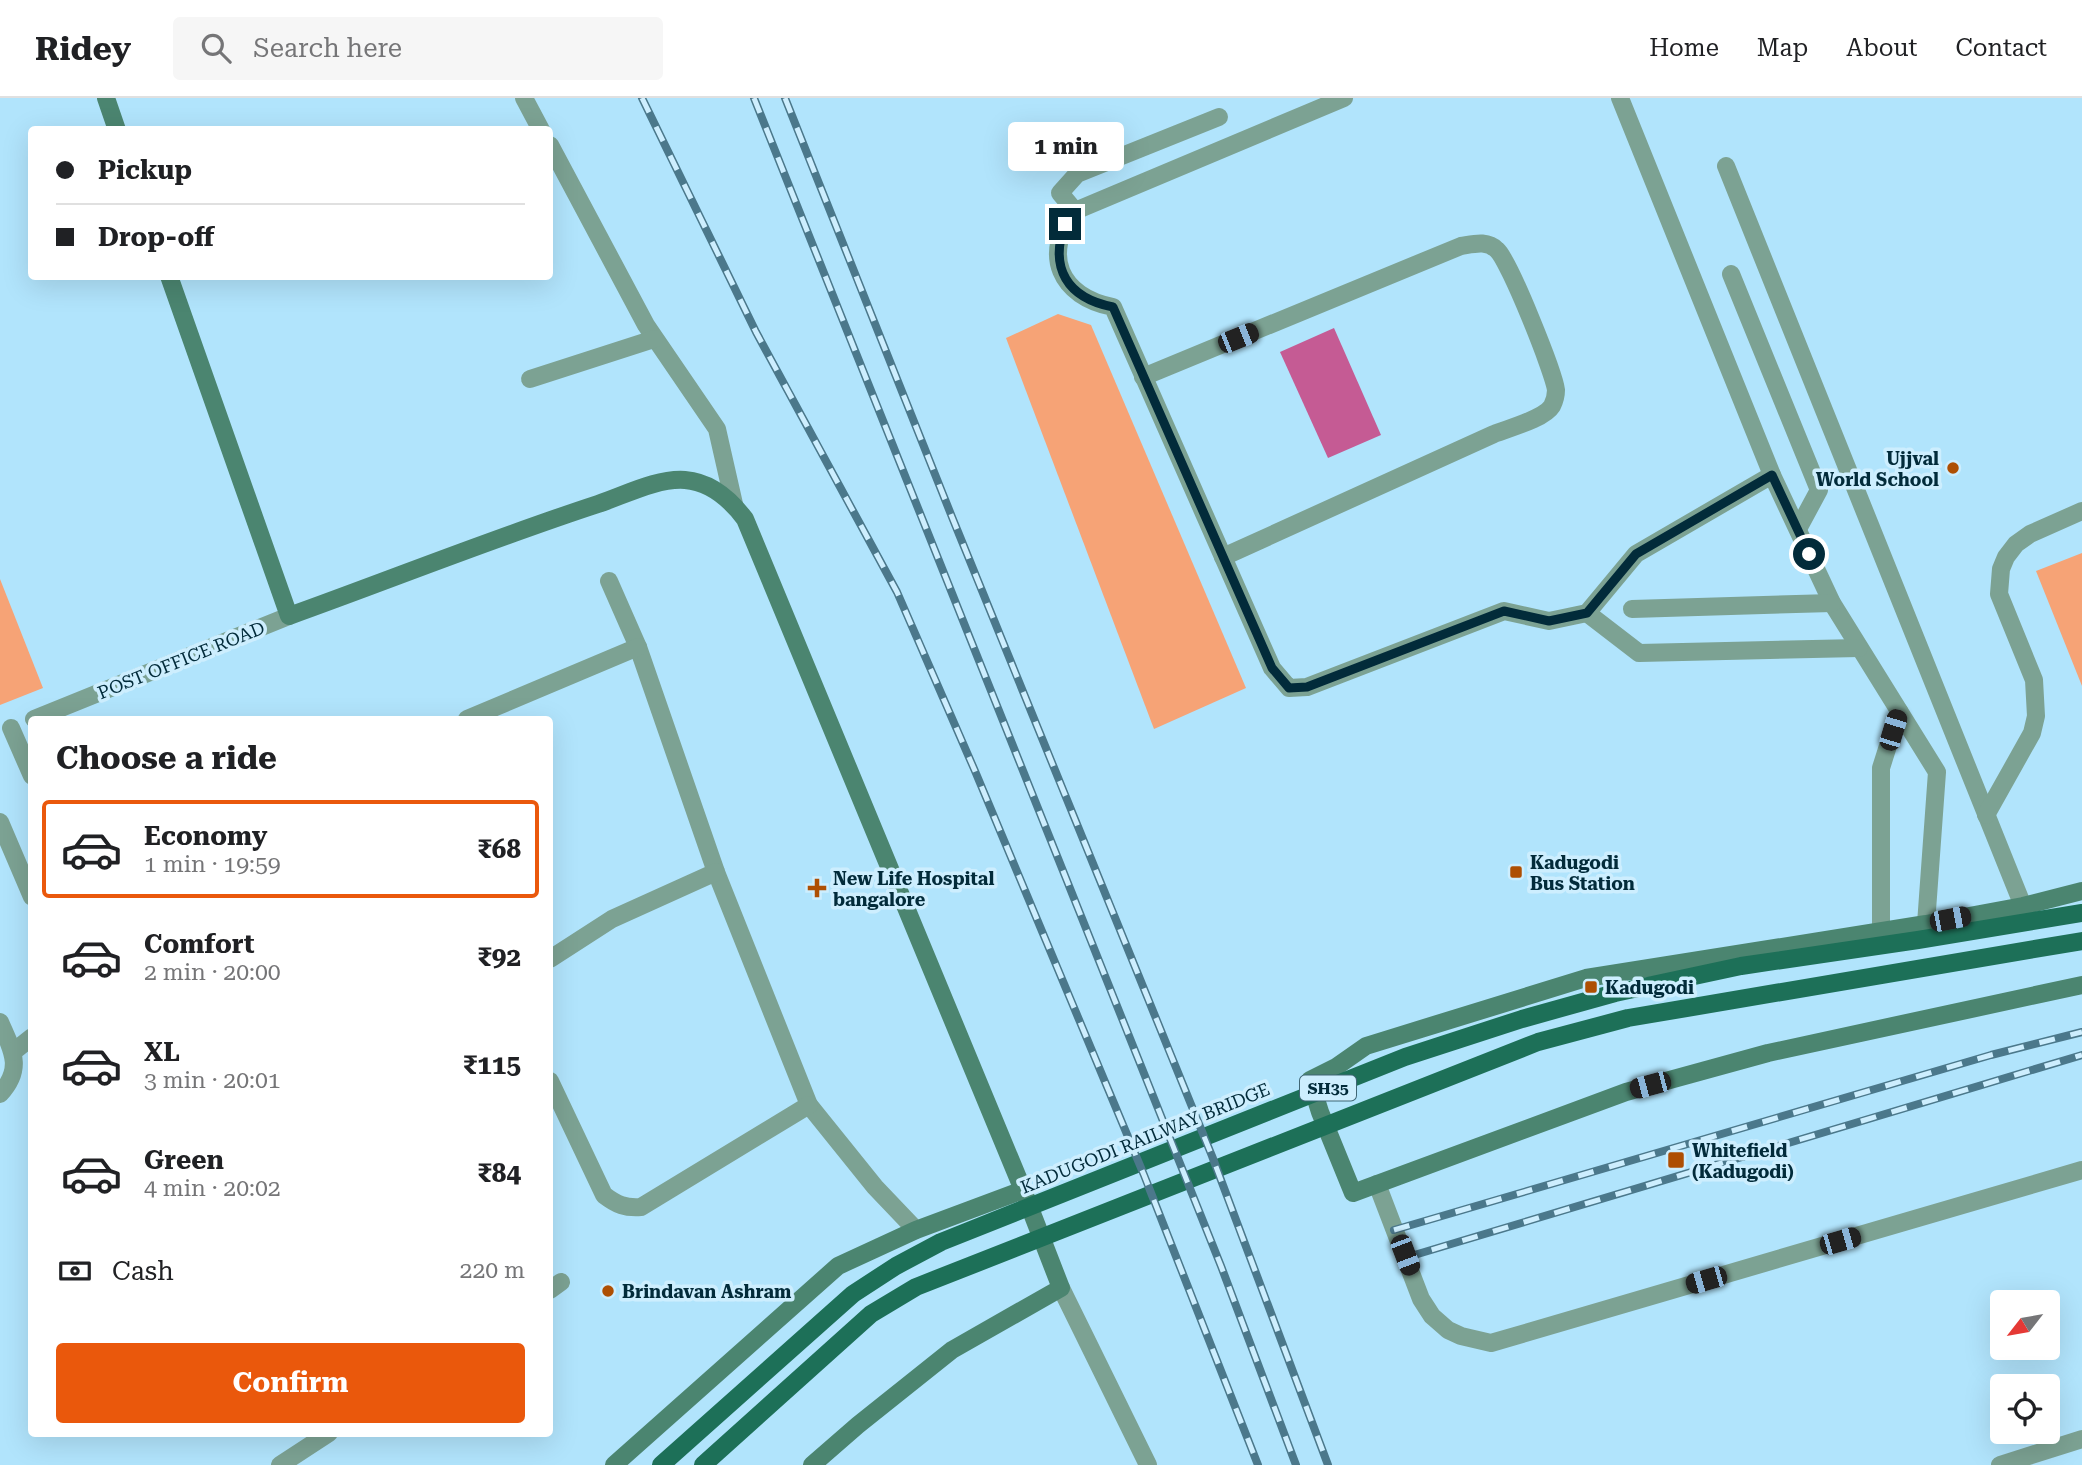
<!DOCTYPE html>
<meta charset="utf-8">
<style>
:root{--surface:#fff;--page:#f6f6f6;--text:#202124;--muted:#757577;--line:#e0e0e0;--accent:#ea580c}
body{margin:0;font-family:"Roboto Serif",serif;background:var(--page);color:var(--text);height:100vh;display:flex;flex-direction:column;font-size:26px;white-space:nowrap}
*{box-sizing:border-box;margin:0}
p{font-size:23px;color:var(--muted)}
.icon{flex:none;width:38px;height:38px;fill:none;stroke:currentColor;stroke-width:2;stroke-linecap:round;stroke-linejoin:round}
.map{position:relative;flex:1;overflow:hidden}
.drawer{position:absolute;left:28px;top:618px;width:525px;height:721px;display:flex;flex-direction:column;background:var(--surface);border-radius:7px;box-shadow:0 7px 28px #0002}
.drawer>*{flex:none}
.top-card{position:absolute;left:28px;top:28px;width:525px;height:154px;border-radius:7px;box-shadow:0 7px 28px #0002;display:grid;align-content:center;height:154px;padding:0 28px;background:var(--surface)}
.needle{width:46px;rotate:239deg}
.buttons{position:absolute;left:1990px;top:1192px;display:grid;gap:14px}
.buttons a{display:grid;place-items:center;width:70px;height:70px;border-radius:7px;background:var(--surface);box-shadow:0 7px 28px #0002;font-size:35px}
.end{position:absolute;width:32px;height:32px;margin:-16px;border:9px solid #022b3a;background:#fff;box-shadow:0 0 0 4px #fff}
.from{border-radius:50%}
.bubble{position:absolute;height:49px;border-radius:7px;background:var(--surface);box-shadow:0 7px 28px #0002;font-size:23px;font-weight:700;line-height:49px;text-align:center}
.car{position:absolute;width:21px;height:42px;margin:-21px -10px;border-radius:9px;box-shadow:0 0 5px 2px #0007;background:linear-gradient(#222 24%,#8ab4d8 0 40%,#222 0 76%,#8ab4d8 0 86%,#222 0)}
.top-card b{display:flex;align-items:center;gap:24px;height:66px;font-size:26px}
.top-card b+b{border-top:2px solid var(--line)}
.top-card i{width:18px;height:18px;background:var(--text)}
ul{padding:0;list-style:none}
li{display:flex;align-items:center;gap:21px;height:98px;margin:0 14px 10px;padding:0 14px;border:4px solid transparent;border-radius:7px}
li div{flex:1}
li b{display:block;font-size:26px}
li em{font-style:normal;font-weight:700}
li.active{border-color:var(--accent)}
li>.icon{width:63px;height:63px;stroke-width:1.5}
h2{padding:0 28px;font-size:32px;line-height:84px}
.pay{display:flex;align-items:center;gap:18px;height:77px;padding:0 28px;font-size:26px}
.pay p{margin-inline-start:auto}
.cta{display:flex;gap:14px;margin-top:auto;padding:14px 28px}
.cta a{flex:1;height:80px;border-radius:7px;background:var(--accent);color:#fff;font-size:28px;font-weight:700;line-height:80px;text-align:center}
header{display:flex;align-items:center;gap:42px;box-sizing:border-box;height:98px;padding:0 35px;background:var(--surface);border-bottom:2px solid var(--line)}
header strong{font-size:33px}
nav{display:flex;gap:38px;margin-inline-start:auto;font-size:24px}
.search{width:490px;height:63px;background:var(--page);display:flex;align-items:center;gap:18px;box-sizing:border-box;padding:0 24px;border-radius:7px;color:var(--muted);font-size:26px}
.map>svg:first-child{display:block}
.green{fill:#f6a376}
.water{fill:#c55b94}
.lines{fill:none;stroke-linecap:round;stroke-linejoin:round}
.lane{stroke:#7ca293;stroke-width:18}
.street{stroke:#7ca293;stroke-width:18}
.secondary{stroke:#4b8570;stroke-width:18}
.primary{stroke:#1d7058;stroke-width:18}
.rail-casing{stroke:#4b788b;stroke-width:8}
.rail{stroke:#cdeefe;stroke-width:5;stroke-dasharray:16;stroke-linecap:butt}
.route{stroke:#022b3a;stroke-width:9}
.poi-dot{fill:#ae4f03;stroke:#cdeefe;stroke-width:2.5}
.labels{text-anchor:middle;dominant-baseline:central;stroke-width:7;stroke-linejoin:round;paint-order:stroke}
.shield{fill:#cdeefe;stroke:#3f6675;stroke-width:2}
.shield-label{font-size:16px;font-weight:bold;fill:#022b3a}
.poi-label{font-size:18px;font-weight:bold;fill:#022b3a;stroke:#cdeefe;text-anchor:start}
.street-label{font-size:18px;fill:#022b3a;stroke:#cdeefe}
</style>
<header>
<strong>Ridey</strong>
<div class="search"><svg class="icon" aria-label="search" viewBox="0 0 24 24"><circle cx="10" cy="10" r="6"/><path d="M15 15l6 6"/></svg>Search here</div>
<nav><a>Home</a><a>Map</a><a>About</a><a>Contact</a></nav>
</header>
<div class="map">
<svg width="2082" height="1367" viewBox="0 0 2082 1367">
<rect width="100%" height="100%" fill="#b1e4fc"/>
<g class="green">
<polygon points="1058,216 1091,227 1246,590 1154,631 1006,240"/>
<polygon points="2082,455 2082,588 2036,473"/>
<polygon points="0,481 43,590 0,607"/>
</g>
<polygon class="water" points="1334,230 1381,337 1328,360 1280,254"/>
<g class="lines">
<g class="lane">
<polyline points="1726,68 2023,808"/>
<polyline points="609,483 638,549 716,774 809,1007 875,1089 916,1132"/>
<polyline points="467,621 638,549"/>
<polyline points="1986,717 2032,635 2036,618 2034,582 1999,496 2001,471 2006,459 2016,446 2030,436 2082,413"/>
<polyline points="550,861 612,821 716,774"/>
<path d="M550,983l54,114c13,10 21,13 37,12l168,-102"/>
<polyline points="550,1192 561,1184"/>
<polyline points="280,1367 329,1335"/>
<polyline points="2000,1367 2082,1341"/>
</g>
<g class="street">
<polyline points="524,0 541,32"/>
<path d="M1344,0l-269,113c-34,43 -15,86 38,96l159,361 17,20 18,-1 197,-76 45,10 38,-8 49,-59 136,-79 -152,-377"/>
<polyline points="550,47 646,227 717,331 734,406"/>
<polyline points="1075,113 1060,95 1077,76 1219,19"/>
<polyline points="1731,176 1819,392 1798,431"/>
<path d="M1143,279l318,-131c13,-2 26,-6 36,4 12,10 57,123 59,140 0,4 -2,12 -4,16 -8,13 -43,22 -58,28l-271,123"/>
<polyline points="530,281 654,241"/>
<polyline points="1772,377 1832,505 1937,674 1926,826"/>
<polyline points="1632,511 1832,505"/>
<polyline points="1587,515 1639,555 1859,550"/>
<polyline points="34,621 289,518"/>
<polyline points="11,630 32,678"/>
<polyline points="0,724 32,799"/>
<polyline points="1881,833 1881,670 1899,613"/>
<path d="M0,924c12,28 24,46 0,72"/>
<polyline points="13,954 32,939"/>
<polyline points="1377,1086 1421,1201 1432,1218 1448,1232 1461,1238 1491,1245 2082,1072"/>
<polyline points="1061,1190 1148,1367"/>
</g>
<g class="secondary">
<polyline points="106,0 117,32"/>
<path d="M169,178l120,340c103,-37 205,-78 309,-112 27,-9 59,-26 87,-24 26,2 45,19 60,39l278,671 38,98 -109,62 -94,75 -46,40"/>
<polyline points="2082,793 2023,808 1926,826 1586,880 1366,948 1336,969 1310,982 1320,1014 1353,1095 1626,994 1768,955 2082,887"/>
<polyline points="614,1367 838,1168 916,1132 1023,1092"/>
</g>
<g class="primary">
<polyline points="661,1367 853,1196 896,1168 941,1144 1405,959 1522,921 1615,895 1741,868 1918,842 2082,815"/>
<polyline points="703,1367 871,1216 916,1189 1538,944 1628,920 2082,843"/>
</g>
<g class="rail-casing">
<g id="rail">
<polyline points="642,0 756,234 897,494 975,673 1144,1077 1258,1367"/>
<polyline points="754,0 1221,1168 1296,1367"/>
<polyline points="785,0 952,419 1212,1058 1328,1367"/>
<polyline points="1394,1132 1991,957 2082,934"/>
<polyline points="1401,1161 2082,957"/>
</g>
</g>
<use href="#rail" class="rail"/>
</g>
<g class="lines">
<path class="route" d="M1065,126c-16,44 2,74 48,83l159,361 17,20 18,-1 197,-76 45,10 38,-8 49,-59 136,-79 37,79"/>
</g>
<g class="poi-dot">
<circle cx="1953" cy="370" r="7"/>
<rect x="1509" y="767" width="14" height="14" rx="3.5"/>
<path d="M813.5 779.5h7v7h7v7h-7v7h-7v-7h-7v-7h7z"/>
<rect x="1584" y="882" width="14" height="14" rx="3.5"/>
<rect x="1667" y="1053" width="18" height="18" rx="3.5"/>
<circle cx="608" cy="1193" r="7"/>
</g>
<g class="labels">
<rect class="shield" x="1300" y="977.5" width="56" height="25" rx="5"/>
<g class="shield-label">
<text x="1328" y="990">SH35</text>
</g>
<g class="poi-label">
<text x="1939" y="360" text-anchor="end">Ujjval<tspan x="1939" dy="21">World School</tspan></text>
<text x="1530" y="764">Kadugodi<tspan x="1530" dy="21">Bus Station</tspan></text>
<text x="833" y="780">New Life Hospital<tspan x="833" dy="21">bangalore</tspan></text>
<text x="1605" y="889">Kadugodi</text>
<text x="1692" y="1052">Whitefield<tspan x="1692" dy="21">(Kadugodi)</tspan></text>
<text x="622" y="1193">Brindavan Ashram</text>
</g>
<g class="street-label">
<text transform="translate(181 562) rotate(-22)">POST OFFICE ROAD</text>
<text transform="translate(1145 1040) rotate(-22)">KADUGODI RAILWAY BRIDGE</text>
</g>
</g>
</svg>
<div class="buttons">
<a><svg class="needle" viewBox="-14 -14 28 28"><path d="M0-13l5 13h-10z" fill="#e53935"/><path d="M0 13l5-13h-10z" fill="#757577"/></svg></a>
<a><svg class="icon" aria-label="locate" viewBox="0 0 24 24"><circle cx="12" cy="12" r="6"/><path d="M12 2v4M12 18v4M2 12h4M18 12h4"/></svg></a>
</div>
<i class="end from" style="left:1809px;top:456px"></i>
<i class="end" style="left:1065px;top:126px"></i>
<div class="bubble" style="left:1008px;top:24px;width:116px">1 min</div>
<i class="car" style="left:1238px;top:240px;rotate:68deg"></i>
<i class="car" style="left:1893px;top:632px;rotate:17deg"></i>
<i class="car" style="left:1950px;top:821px;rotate:79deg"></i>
<i class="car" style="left:1650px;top:987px;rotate:255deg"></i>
<i class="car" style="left:1840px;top:1143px;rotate:74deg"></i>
<i class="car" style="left:1405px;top:1157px;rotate:159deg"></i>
<i class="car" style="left:1706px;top:1182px;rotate:254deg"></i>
<div class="top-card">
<b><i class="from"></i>Pickup</b>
<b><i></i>Drop-off</b>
</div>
<section class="drawer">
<h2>Choose a ride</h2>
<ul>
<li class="active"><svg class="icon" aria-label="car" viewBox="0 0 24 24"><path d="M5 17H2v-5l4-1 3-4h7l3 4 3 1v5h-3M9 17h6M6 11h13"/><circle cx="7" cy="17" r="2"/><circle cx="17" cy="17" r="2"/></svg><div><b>Economy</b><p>1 min · 19:59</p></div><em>₹68</em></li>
<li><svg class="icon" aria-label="car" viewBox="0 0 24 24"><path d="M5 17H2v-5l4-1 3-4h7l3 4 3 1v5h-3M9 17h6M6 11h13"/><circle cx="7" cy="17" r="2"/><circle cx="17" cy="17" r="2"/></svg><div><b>Comfort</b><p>2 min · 20:00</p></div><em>₹92</em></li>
<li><svg class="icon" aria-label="car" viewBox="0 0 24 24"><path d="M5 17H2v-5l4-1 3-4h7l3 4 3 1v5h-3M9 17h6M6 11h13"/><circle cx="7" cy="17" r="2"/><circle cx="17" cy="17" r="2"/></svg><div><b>XL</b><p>3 min · 20:01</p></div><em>₹115</em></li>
<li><svg class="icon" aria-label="car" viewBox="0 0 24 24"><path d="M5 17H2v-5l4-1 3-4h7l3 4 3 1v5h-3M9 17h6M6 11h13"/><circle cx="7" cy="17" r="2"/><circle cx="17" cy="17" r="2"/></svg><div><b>Green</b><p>4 min · 20:02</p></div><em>₹84</em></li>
</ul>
<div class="pay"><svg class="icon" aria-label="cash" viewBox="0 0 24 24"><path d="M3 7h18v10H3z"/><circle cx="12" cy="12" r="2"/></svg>Cash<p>220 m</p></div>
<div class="cta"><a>Confirm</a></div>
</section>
</div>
